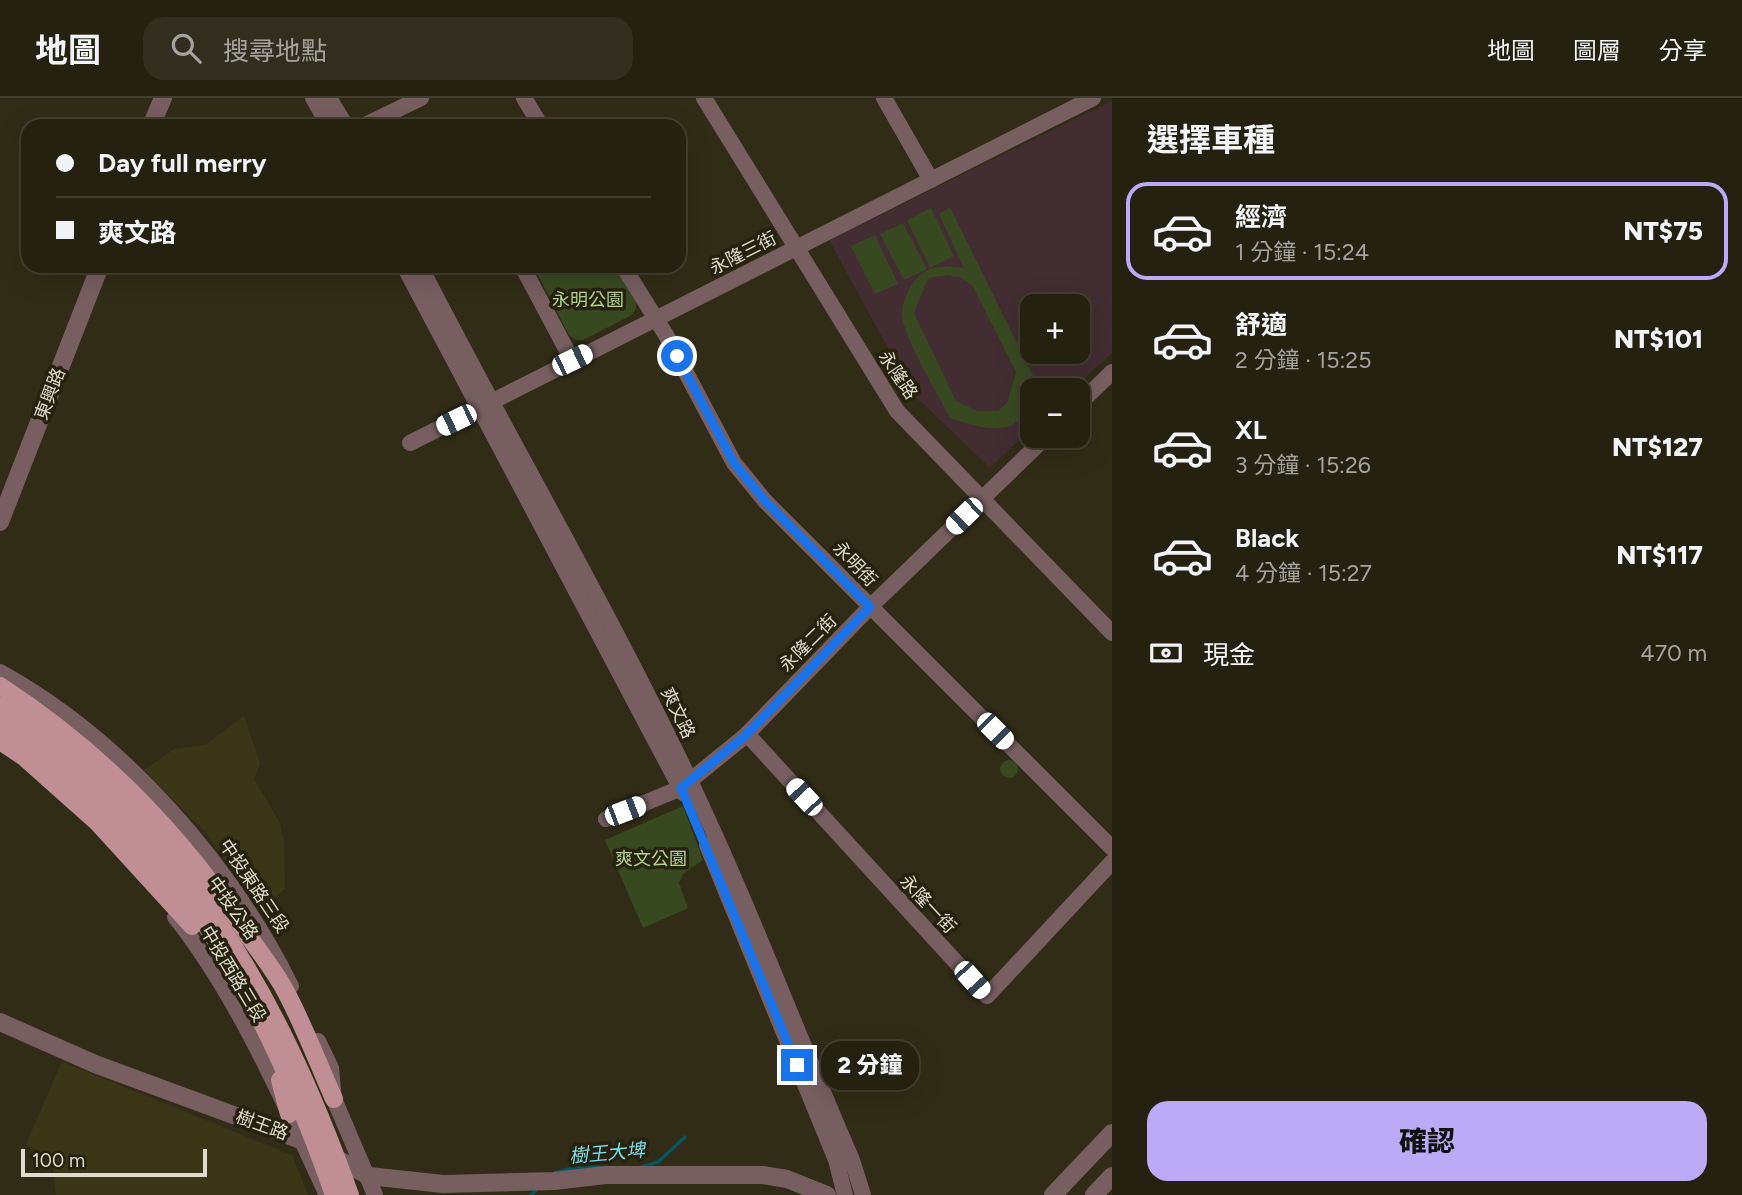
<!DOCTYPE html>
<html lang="zh-TW">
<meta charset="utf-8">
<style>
:root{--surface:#252111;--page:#312e1f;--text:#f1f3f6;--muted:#a3a39f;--line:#423e31;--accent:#bbaaf6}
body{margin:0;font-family:Figtree,"Noto Sans TC",sans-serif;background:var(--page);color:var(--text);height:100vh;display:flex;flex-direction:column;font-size:26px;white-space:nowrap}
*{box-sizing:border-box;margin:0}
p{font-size:23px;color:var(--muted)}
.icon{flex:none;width:38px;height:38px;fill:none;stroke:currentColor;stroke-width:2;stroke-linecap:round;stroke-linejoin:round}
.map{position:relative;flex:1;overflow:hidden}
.details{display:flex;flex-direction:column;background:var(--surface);width:630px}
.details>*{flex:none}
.guide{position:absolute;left:21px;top:21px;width:665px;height:154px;border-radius:21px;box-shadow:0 7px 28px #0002,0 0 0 2px var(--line);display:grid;align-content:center;height:154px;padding:0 35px;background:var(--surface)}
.buttons{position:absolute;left:1020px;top:196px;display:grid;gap:14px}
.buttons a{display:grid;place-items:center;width:70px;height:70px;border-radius:14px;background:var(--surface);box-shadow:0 7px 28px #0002,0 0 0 2px var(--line);font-size:35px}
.scale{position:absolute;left:21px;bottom:18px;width:186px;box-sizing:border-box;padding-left:7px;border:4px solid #dedbce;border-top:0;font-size:19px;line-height:24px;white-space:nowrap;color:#dedbce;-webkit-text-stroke:5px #27220e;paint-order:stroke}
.end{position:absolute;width:32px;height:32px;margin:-16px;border:9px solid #1a73e8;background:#fff;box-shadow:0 0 0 4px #fff}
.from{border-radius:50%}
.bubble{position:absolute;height:49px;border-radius:21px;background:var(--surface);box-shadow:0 7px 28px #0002,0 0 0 2px var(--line);font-size:23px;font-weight:800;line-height:49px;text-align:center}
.car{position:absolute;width:21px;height:42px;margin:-21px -10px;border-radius:9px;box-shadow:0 0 5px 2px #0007;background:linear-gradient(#fff 24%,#345 0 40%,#fff 0 76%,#345 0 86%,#fff 0)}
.guide b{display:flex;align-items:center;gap:24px;height:66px;font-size:26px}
.guide b+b{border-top:2px solid var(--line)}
.guide i{width:18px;height:18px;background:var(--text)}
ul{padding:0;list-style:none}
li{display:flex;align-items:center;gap:21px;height:98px;margin:0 14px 10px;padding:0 21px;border:4px solid transparent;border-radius:21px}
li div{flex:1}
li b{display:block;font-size:26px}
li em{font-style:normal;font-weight:800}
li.on{border-color:var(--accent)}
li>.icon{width:63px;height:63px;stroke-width:1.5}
h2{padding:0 35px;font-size:32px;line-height:84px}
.pay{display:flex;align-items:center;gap:18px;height:77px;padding:0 35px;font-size:26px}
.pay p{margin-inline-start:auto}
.button{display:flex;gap:14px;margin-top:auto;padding:14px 35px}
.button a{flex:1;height:80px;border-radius:21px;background:var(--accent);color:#111;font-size:28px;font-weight:800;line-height:80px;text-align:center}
header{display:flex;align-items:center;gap:42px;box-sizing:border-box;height:98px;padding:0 35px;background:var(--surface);border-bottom:2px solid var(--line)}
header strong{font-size:33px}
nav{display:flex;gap:38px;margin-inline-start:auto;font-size:24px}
.search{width:490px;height:63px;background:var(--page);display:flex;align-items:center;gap:18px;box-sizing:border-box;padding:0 24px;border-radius:21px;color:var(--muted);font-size:26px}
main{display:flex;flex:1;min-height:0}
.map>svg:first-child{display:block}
.built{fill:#3c3619}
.education{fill:#412d32;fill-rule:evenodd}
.green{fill:#384922;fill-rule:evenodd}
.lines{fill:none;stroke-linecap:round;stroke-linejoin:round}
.stream{stroke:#06555f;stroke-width:3.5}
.minor{stroke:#765e61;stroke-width:16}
.tertiary{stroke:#765e61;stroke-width:18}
.primary{stroke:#bf8f95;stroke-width:18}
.route{stroke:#1a73e8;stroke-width:9}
.labels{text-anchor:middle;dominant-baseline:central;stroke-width:7;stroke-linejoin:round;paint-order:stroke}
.street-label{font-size:18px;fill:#dedbce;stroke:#27220e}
.park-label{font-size:18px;fill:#b3d28c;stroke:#27220e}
.water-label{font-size:19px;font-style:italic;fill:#77dfef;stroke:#27220e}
</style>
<header>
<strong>地圖</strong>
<div class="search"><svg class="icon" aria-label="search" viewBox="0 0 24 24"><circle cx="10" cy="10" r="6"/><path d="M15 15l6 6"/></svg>搜尋地點</div>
<nav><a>地圖</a><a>圖層</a><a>分享</a></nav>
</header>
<main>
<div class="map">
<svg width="1112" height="1097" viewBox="0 0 1112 1097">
<rect width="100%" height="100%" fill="#312c17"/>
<g class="built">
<polygon points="244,618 260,665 254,681 280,725 284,745 285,790 262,812 206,735 144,672 174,651 205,647"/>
<polygon points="62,964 292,1057 308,1097 56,1097 52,1060 26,1046"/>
</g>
<path class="education" d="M1112,3v252l-40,37h-40v38l-42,40 -77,-74 -84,-154zM1032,208h46v46h-46z"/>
<g class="green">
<path d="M950,109l90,183h-8v9l-5,2c-5,42 -53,25 -77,17 -11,-22 -47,-81 -48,-103 0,-12 6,-26 13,-35 13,-16 32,-15 49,-12l-25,-54zM949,177l12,3 11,7 44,87 -9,31 -9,8h-21l-21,-10 -42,-88 14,-35z"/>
<polygon points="931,110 954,158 930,170 907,122"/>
<polygon points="903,125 927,171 904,182 880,136"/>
<polygon points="875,137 898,186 875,196 851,148"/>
<polygon points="533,168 615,168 636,203 636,211 632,217 583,242 576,242 569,237"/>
<circle cx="1009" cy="671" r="9"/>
<polygon points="683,708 703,762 683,776 679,785 688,810 643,830 605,742"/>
</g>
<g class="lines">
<g class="stream">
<polyline points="642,1069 658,1064 685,1039"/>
<polyline points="555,1075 572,1070 599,1069"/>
<polyline points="531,1097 539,1089"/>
</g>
<g class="minor">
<polyline points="313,0 329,28"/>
<polyline points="329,0 346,28"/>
<polyline points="524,0 541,28"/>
<polyline points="704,0 897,313 1112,535"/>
<polyline points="884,0 931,82"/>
<polyline points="363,28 421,0"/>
<polyline points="404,168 683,695"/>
<path d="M420,168c88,172 187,340 270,515 59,124 107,253 162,379l11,35"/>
<polyline points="522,168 572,262"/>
<polyline points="623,168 666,237 734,365 765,403 1112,750"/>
<polyline points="1078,307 1112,274"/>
<polyline points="410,345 1093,0"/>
<path d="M0,574c122,67 230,191 291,314"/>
<polyline points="747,636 987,898 1112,764"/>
<polyline points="606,721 681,690 745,638 870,509 1047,338"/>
<polyline points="707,747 836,1062 845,1097"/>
<path d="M175,819c63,79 109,186 152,278"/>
<polyline points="318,943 331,970 334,1001 375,1097"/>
</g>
<g class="tertiary">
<polyline points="151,28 163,0"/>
<polyline points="0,424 100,168"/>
<polyline points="0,924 95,966 301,1042 369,1078 443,1086 554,1083 605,1077 762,1077 787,1081 827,1097"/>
<polyline points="1053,1097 1112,1035"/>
<polyline points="1094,1097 1112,1078"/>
</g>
<g class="primary">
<path d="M0,588c100,65 182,149 247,248 13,19 28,37 39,58 18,34 32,71 48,107"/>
<path d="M0,608c185,126 276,283 350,489"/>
<path d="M0,625c38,22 66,51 97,81 35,33 70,66 98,105 61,88 104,186 139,286"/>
<polyline points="0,643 24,659 97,724 192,828"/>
<polyline points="280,982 289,1016"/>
</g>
</g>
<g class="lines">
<polyline class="route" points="677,258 734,365 765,403 870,509 745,638 681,690 797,967"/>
</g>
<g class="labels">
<g class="street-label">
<text transform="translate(743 155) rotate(-27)">永隆三街</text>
<text transform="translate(898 277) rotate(56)">永隆路</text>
<text transform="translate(50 296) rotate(-69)">東興路</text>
<text transform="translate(855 466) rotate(46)">永明街</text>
<text transform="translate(808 545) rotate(-45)">永隆二街</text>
<text transform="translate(678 615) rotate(64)">爽文路</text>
<text transform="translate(254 788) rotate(56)">中投東路三段</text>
<text transform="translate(928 806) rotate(47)">永隆一街</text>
<text transform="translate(233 810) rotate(55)">中投公路</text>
<text transform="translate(233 876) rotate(59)">中投西路三段</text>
<text transform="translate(262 1027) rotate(20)">樹王路</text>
</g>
<g class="park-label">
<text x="588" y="202">永明公園</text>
<text x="651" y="761">爽文公園</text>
</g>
<g class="water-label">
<text transform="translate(607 1055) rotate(-5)">樹王大埤</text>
</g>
</g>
</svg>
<div class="buttons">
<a>+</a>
<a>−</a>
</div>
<div class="scale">100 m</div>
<i class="end from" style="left:677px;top:258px"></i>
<i class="end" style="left:797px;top:967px"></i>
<div class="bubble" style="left:821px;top:943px;width:98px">2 分鐘</div>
<i class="car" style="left:572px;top:262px;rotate:64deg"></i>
<i class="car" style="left:456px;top:322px;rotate:244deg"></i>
<i class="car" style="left:964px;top:418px;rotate:226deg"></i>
<i class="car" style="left:995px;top:633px;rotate:135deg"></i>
<i class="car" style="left:804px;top:699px;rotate:317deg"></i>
<i class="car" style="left:625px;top:713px;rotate:69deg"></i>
<i class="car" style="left:972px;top:882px;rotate:138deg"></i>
<div class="guide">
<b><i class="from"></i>Day full merry</b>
<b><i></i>爽文路</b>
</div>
</div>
<section class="details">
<h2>選擇車種</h2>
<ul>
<li class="on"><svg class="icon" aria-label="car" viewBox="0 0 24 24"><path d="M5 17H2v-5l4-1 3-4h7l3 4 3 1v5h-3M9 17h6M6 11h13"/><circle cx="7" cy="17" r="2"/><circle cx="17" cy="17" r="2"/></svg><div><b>經濟</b><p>1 分鐘 · 15:24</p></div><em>NT$75</em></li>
<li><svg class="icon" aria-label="car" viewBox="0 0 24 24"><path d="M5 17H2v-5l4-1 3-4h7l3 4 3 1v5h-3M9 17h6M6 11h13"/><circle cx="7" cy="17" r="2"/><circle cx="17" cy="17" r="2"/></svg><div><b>舒適</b><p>2 分鐘 · 15:25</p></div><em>NT$101</em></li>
<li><svg class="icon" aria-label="car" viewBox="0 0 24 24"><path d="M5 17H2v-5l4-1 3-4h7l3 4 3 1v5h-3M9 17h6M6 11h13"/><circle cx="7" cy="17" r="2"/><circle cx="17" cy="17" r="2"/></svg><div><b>XL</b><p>3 分鐘 · 15:26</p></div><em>NT$127</em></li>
<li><svg class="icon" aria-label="car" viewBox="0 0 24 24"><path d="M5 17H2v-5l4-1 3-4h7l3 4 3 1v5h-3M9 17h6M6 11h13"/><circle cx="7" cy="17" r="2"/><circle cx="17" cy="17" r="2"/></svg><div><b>Black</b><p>4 分鐘 · 15:27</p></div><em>NT$117</em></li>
</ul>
<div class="pay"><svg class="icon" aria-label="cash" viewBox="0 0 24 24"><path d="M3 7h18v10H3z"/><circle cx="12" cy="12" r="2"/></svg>現金<p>470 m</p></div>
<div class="button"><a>確認</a></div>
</section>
</main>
